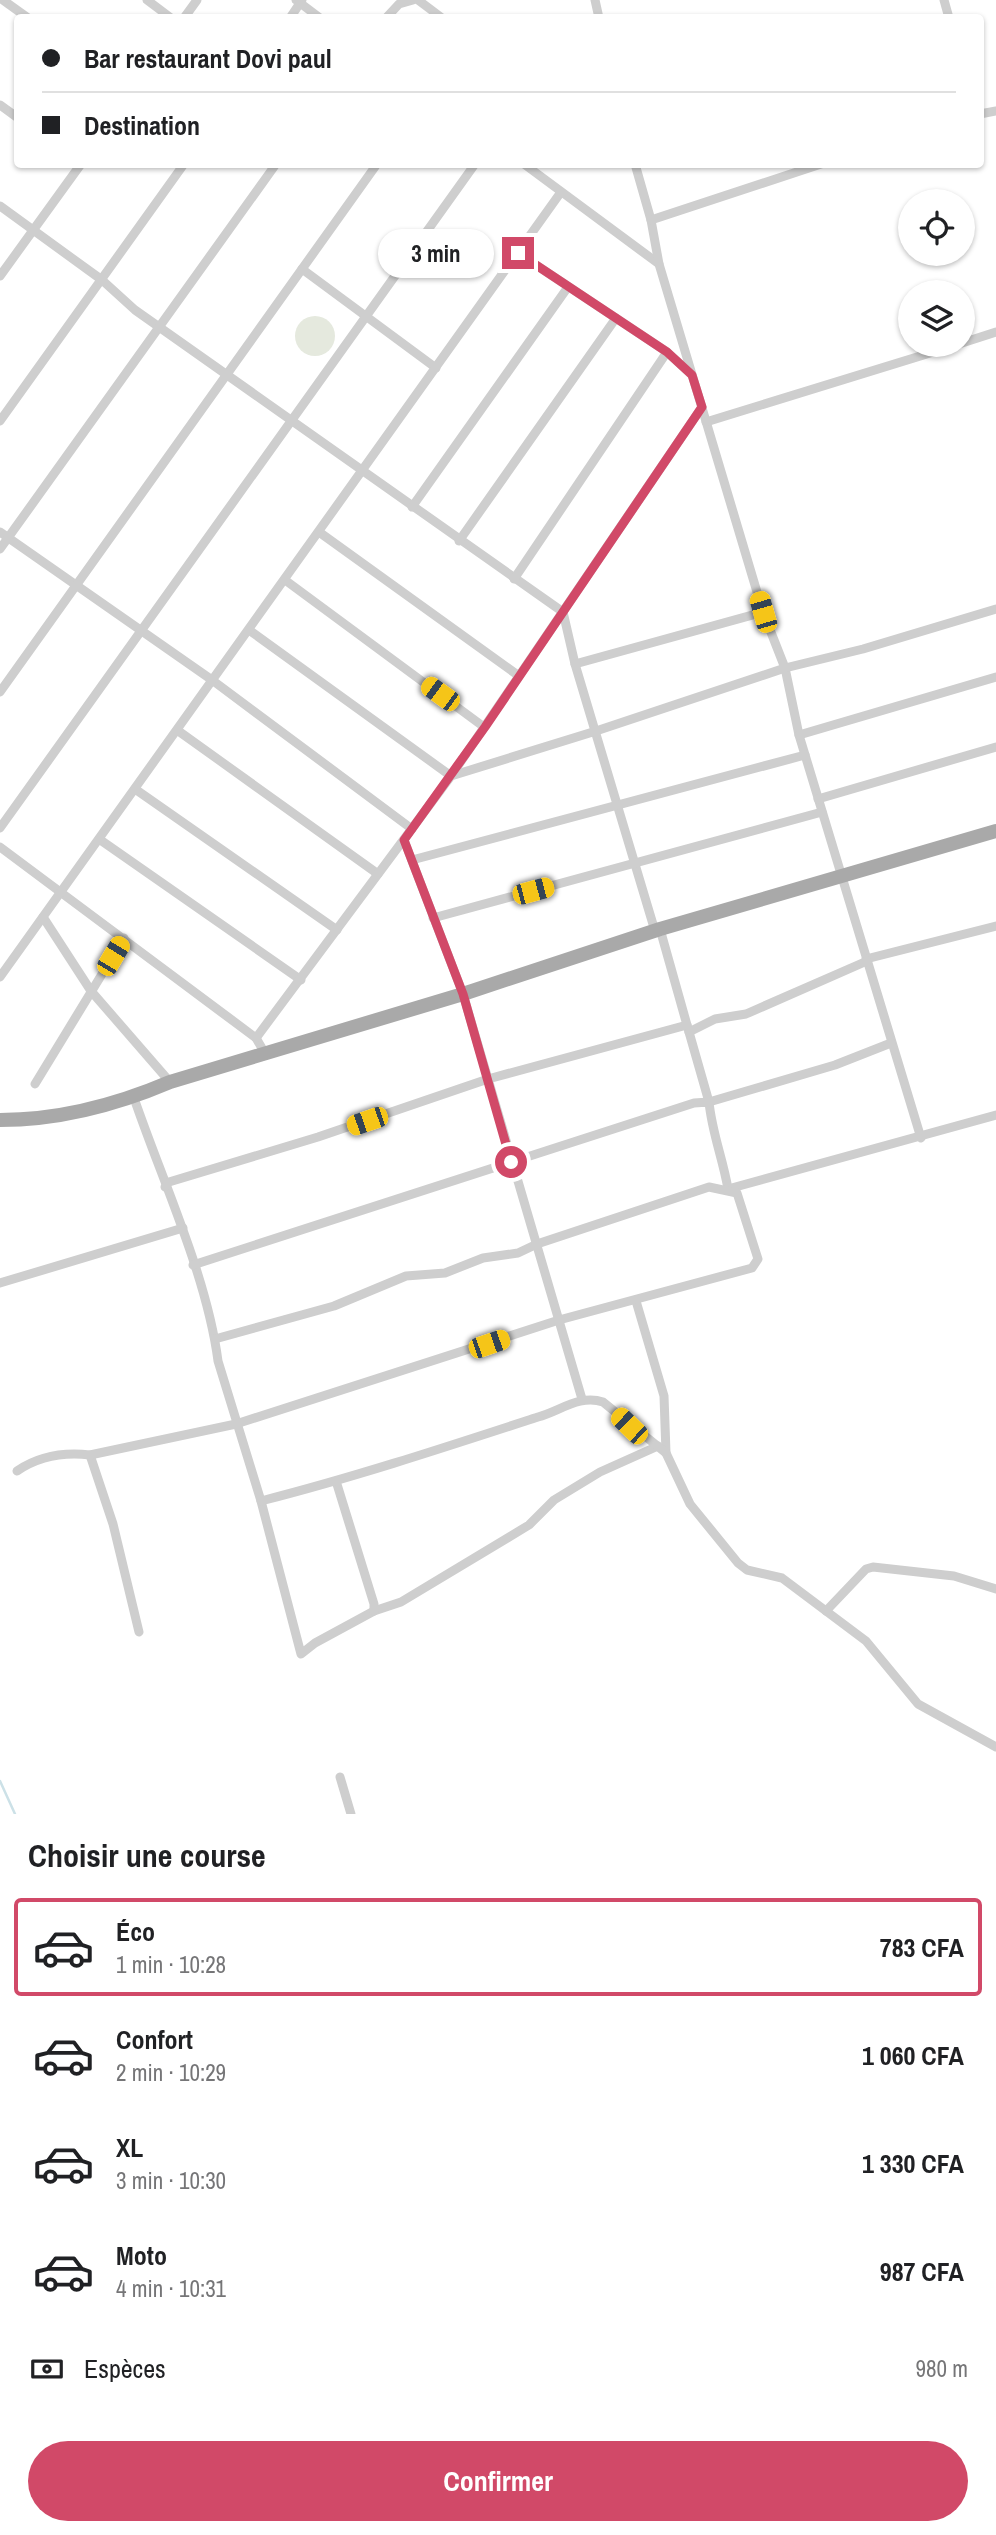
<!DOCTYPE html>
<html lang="fr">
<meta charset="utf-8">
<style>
:root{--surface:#fff;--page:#f2f2f2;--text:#202124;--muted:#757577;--line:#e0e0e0;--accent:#d14968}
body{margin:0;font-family:"Archivo Narrow",sans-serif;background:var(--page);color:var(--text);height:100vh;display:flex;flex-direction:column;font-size:26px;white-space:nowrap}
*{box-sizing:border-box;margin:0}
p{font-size:23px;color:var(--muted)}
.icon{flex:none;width:38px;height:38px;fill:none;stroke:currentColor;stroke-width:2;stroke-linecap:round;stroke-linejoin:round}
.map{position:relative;height:1814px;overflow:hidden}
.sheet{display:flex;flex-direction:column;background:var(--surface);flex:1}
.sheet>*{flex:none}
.banner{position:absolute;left:14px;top:14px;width:970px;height:154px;border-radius:7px;box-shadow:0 2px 5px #0004;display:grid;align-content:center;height:154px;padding:0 28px;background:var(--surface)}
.buttons{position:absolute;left:898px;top:189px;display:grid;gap:14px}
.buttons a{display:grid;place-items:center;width:77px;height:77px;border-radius:50%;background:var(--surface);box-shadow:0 2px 5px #0004;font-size:35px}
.end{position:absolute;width:32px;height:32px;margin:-16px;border:9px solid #d14968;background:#fff;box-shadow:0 0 0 4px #fff}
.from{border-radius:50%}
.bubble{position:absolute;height:49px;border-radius:24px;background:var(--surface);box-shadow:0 2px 5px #0004;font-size:23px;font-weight:800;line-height:49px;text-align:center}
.car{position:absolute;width:21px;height:42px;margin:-21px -10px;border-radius:9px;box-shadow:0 0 5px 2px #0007;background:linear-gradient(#f5c518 24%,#345 0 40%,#f5c518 0 76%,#345 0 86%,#f5c518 0)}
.banner b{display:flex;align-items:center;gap:24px;height:66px;font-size:26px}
.banner b+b{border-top:2px solid var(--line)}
.banner i{width:18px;height:18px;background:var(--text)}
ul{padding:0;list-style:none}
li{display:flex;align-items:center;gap:21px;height:98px;margin:0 14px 10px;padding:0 14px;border:4px solid transparent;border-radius:7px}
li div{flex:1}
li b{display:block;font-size:26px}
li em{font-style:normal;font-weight:800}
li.active{border-color:var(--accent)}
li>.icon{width:63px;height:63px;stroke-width:1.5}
h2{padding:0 28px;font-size:32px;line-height:84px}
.pay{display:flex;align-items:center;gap:18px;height:77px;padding:0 28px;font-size:26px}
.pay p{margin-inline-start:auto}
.primary-button{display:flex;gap:14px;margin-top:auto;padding:14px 28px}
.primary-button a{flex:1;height:80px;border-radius:42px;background:var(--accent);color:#fff;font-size:28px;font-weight:800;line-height:80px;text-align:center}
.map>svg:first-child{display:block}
.green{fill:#e5e9de}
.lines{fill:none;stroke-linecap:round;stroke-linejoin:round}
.stream{stroke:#cce1e7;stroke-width:2.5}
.street{stroke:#cecece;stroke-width:9}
.primary{stroke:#a9a9a9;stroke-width:14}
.route{stroke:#d14968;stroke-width:9}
</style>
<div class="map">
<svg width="996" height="1814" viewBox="0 0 996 1814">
<rect width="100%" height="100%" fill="#fff"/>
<circle class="green" cx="315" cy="336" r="20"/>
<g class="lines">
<polyline class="stream" points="0,1781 15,1814"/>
<g class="street">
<polyline points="3,0 28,18"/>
<polyline points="147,0 171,18"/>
<polyline points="296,0 320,18"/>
<polyline points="418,0 442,18"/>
<polyline points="595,0 599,18"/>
<polyline points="944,0 949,18"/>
<polyline points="184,18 197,0"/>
<polyline points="290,18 302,0"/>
<polyline points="386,18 399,4 413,0"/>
<polyline points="0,105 18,118"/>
<polyline points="980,114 996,111"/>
<polyline points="524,164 659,264"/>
<polyline points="635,164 651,220 659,264 763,612 785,668 799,735 921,1138"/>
<polyline points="0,206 102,280 135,310 563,612 575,664 655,931"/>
<polyline points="651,220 821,164"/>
<polyline points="518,253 667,352 691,374"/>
<polyline points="302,269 436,368"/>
<polyline points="0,276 81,164"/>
<polyline points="962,343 996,332"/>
<polyline points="0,421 184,164"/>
<polyline points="706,422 956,345"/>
<polyline points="412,507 568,287"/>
<polyline points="0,532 212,680 412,829"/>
<polyline points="319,532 519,676"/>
<polyline points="459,541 616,318"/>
<polyline points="0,549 276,164"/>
<polyline points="514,579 667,352"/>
<polyline points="285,580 484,727"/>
<polyline points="249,630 451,776 596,731 785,668 863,649 996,609"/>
<polyline points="575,664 763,612"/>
<polyline points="0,692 377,164"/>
<polyline points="177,730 378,874"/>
<polyline points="799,735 996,677"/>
<polyline points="135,789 337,930"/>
<polyline points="818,799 996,747"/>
<polyline points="0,828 475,164"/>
<polyline points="99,839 301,980"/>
<polyline points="404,840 463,994 582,1399"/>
<polyline points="0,847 256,1038 266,1055"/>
<polyline points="412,860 805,755"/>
<polyline points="43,917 91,991 170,1082"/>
<polyline points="433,918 822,812"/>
<polyline points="866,959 996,926"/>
<polyline points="0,977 561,192"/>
<polyline points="687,1025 709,1102 835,1065 891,1043"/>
<polyline points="689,1032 715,1019 746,1014 867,961"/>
<polyline points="256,1038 451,776 702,407"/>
<polyline points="35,1084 124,938"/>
<path d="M134,1098c28,82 73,178 84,263l43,140 40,153 14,-11 59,-32 27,-9 128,-77 25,-25 46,-28 58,-26"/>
<polyline points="165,1187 169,1182 318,1137 488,1079 687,1025 660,929"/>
<path d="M193,1265l501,-162 15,-1c3,31 14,57 19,87l268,-74"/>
<polyline points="0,1283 183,1228"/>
<polyline points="636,1301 664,1396 666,1453"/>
<polyline points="90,1455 113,1524 139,1632"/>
<path d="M17,1471c22,-15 47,-19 73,-16l146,-31 323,-104 193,-52 6,-9 -21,-66 -28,-6 -172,57 -19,9 -35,5 -38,15 -39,3 -72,30 -119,33"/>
<polyline points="336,1481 374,1604 374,1611"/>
<path d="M261,1501c94,-24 185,-54 277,-84 22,-6 42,-23 65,-15l63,51 24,51 48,59 9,7 35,8 84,63 52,63 78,43"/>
<polyline points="826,1611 866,1569 873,1567 954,1576 996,1589"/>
<polyline points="340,1777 351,1814"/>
</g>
<path class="primary" d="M0,1120c60,0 116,-15 170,-38l293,-88 197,-65 336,-98"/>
</g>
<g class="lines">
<polyline class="route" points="511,1162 463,994 404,840 485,727 702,407 692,375 667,352 518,253"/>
</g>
</svg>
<div class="buttons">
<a><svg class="icon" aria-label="locate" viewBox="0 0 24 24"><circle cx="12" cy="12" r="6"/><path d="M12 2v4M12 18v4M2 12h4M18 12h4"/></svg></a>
<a><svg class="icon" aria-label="layers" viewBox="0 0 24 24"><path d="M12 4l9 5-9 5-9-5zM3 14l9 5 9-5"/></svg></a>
</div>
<i class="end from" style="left:511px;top:1162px"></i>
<i class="end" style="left:518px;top:253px"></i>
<div class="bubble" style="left:378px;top:229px;width:116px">3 min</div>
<i class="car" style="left:763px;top:612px;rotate:344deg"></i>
<i class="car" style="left:440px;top:694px;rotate:306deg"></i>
<i class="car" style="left:533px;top:891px;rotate:75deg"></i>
<i class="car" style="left:113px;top:956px;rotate:31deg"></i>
<i class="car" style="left:367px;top:1121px;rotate:251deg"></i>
<i class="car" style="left:489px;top:1344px;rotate:71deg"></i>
<i class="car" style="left:629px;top:1426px;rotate:314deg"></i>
<div class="banner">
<b><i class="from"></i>Bar restaurant Dovi paul</b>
<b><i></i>Destination</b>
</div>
</div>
<section class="sheet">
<h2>Choisir une course</h2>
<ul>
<li class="active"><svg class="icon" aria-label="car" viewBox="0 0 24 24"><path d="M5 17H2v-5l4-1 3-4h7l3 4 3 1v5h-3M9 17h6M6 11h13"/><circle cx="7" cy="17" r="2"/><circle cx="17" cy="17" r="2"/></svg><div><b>Éco</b><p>1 min · 10:28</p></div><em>783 CFA</em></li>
<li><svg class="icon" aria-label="car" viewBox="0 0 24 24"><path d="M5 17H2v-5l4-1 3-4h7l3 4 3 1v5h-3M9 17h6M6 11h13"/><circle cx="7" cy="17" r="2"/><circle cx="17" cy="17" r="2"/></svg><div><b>Confort</b><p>2 min · 10:29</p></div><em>1 060 CFA</em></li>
<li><svg class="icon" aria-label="car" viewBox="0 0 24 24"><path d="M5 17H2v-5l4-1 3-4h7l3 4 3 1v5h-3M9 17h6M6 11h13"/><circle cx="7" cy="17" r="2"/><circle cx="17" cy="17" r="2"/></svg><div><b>XL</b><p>3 min · 10:30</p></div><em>1 330 CFA</em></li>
<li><svg class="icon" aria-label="car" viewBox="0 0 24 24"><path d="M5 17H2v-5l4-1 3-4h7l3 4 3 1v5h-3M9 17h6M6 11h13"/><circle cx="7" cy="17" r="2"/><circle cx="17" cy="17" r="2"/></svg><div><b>Moto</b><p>4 min · 10:31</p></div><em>987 CFA</em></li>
</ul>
<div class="pay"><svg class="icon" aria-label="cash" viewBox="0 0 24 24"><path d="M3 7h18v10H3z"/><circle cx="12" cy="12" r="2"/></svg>Espèces<p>980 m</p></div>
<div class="primary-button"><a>Confirmer</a></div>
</section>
